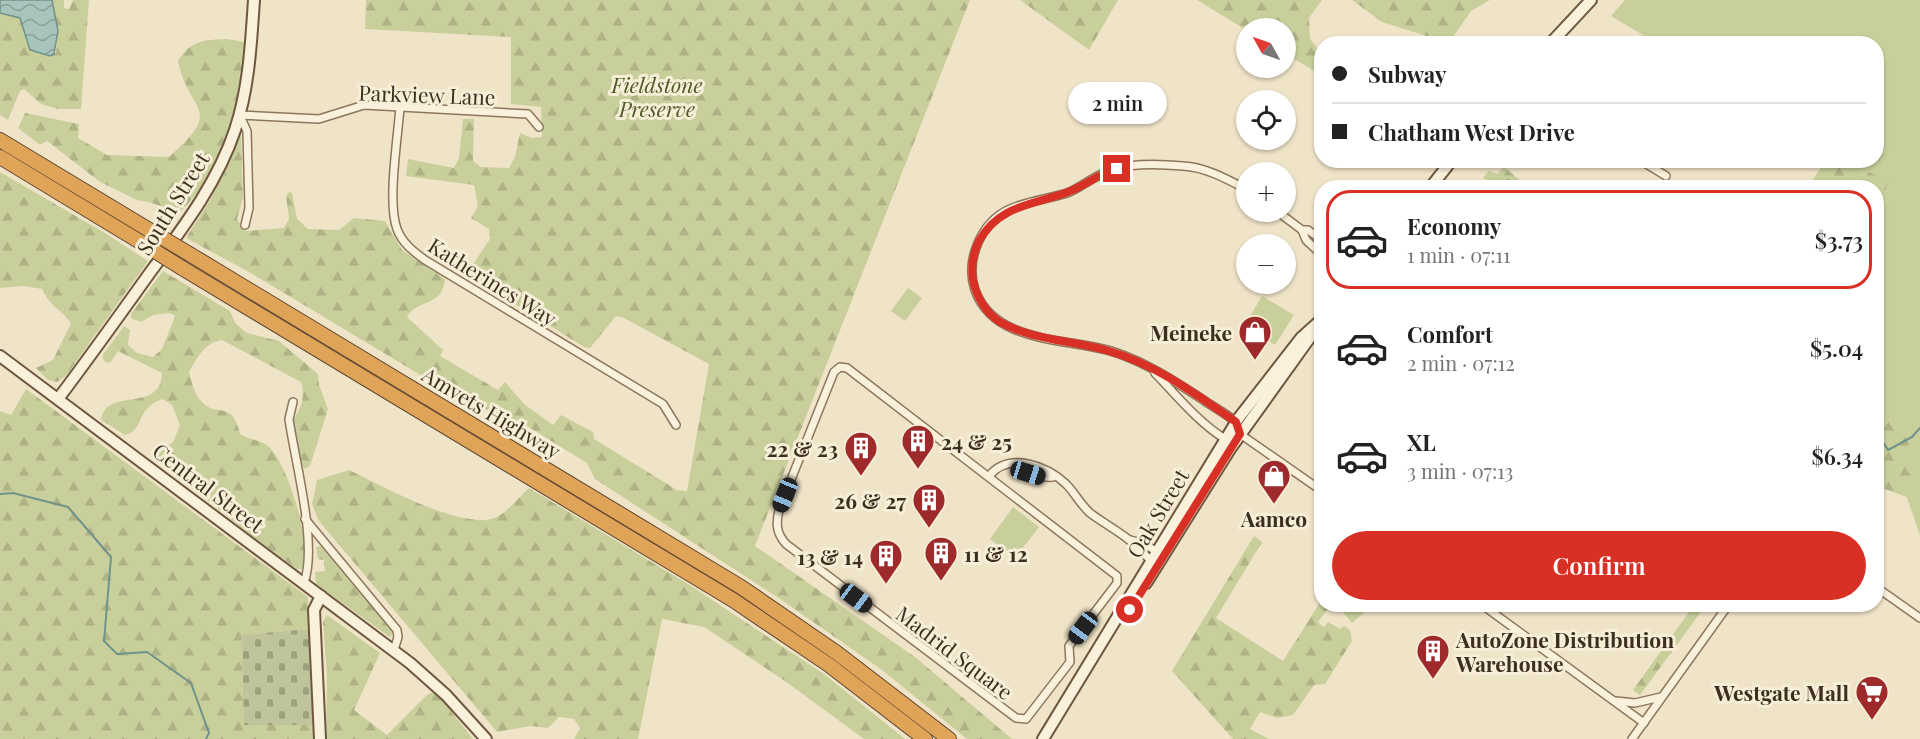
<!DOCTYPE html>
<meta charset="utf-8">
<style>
:root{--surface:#fff;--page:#f2f2f2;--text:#222;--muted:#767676;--line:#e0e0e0;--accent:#d93025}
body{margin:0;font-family:"Playfair Display",serif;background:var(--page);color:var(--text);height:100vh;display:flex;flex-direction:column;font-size:22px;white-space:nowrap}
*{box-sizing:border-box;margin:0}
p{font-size:20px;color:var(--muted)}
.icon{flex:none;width:33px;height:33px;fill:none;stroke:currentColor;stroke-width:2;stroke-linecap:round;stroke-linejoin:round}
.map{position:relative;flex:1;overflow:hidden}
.panel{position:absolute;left:1314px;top:180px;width:570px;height:432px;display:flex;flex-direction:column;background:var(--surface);border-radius:24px;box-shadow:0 2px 4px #0004}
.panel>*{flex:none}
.top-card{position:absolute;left:1314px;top:36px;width:570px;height:132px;border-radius:24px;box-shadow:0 2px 4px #0004;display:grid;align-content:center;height:132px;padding:0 18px;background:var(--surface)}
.needle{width:39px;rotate:310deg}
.fabs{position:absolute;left:1236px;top:18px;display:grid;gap:12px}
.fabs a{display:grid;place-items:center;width:60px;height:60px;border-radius:50%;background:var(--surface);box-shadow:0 2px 4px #0004;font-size:30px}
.end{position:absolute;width:27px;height:27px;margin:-14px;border:8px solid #d93025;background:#fff;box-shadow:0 0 0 3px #fff}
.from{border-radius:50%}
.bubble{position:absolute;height:42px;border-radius:21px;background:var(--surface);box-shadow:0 2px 4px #0004;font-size:20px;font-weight:600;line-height:42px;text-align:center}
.car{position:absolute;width:18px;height:36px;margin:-18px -9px;border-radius:8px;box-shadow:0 0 4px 2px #0007;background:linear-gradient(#222 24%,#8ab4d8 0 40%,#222 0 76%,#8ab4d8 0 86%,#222 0)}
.top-card b{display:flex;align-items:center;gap:21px;height:57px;font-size:22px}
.top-card b+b{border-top:2px solid var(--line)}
.top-card i{width:15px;height:15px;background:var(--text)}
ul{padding:10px 0 0;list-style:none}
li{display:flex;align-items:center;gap:18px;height:99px;margin:0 12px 9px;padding:0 6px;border:3px solid transparent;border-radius:24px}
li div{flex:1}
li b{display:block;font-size:22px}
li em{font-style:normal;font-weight:600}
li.current{border-color:var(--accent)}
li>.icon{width:54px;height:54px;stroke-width:1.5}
.cta{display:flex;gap:12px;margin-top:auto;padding:12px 18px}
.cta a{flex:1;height:69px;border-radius:36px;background:var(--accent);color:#fff;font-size:24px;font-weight:600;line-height:69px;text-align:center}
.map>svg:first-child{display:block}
.green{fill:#c9cf9b}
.forest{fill:url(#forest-firs)}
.cemetery{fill:url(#cemetery-stones)}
.water{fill:url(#water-waves);stroke:#6f938a;stroke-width:1.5}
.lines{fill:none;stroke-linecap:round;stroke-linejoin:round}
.stream{stroke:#6f938a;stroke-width:2}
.street-casing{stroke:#8d765c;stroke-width:10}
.secondary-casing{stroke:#6f573f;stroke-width:14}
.highway-casing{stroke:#5b4430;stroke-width:16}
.street{stroke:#faf1dc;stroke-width:7}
.secondary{stroke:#faf1dc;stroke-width:10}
.highway{stroke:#e0a458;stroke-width:14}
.highway-bridge-casing{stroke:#5b4430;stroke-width:16;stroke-linecap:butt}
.highway-bridge{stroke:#e0a458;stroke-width:14}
.route{stroke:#d93025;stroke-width:8}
.labels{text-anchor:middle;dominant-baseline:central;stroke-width:6;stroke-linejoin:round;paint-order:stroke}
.park-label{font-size:21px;font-style:italic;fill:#4d5a26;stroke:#f7eed8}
.street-label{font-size:21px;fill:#3d2e20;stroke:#f7eed8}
.poi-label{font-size:21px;font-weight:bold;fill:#3d2e20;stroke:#f7eed8;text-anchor:end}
</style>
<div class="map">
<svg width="1920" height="739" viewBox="0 0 1920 739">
<defs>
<pattern id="forest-firs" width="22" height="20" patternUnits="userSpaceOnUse" patternTransform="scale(1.5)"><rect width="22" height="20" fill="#c9cf9b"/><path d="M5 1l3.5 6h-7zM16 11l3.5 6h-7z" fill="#aeb285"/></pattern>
<pattern id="cemetery-stones" width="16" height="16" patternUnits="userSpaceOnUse" patternTransform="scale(1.5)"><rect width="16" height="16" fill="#bfc49a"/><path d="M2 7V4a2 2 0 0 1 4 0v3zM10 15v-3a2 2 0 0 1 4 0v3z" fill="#9ca07d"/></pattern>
<pattern id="water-waves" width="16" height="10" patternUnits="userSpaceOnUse" patternTransform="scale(1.5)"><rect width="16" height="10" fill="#a9c4bc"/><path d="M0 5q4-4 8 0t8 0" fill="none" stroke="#8ba098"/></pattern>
</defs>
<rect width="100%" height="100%" fill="#f0e4c8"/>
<g class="green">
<polygon points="1625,0 1920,0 1920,535 1877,412 1876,196 1883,184 1845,161 1876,160 1876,44 1656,43 1611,16"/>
<polygon points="908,288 922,298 905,321 891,311"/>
<polygon points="1262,296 1294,315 1275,345 1244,326"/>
<polygon points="1013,507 1039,527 1015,558 990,539"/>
</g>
<g class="forest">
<polygon points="52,0 64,0 64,8 69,9 73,0 89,0 81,109 58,109 41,104 24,89 20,91 8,120 0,115 0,13 20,18 30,50 56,53 58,31"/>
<path d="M366,0h604l-215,546 160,111 97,82h-45l-85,-69 -102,-71 -185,-120 -8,-16 -70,-43 -20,-6 -50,-23 -198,-119 -63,-34 24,-38 26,-59 5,-5 2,61 -6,22 8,12 39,-3 5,-9 -3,-23 3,-4 3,1 5,26 11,10 31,1 15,-12 31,3 17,29 43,29c-3,29 -27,19 -38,38l36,33 -3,6 58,34 7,-8 19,22 29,21 8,-10 32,17 1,7 83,51 10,1 22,-127 -87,-47 -6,-1 -26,32 -6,-1 -111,-69 -4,-8 21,-31 -1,-10 -18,-11 7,-12 -4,-21 -68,-9 2,-17 46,9 5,-10 4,-39h11l-1,42 8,6 28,1 6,-11 5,-24 12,5 10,-1 -1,-30 -30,-3v-67l-146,-8z"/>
<polygon points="1020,0 1118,0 1089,50"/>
<polygon points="1197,0 1322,0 1309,18 1310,38 1321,54 1321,75 1286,54 1286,28 1246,30"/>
<polygon points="1352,0 1490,0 1471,11 1449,43 1382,22"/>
<path d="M227,39l22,4c-11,59 -24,127 -70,170l-27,-10 -15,-3 -37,-18 -53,-41 -7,4 -22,-17 7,-15 54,11 -1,14 29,17 62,2c57,-50 20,-42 9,-96 13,-21 26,-21 49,-22z"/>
<polygon points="1825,161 1847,161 1889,182 1877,205 1876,188 1808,187"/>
<polygon points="1504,167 1528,187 1503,187 1483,178 1488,171 1497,174"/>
<path d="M0,172l105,61 43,28 -82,115 -9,6 -9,-2 -12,-12 17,-8 18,-37c-12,-16 -20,-15 -29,-34l-19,-3 -23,2z"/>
<path d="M163,271l67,40 6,13 11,9 32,8 39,33 1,11 9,24 -18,57 -5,3 -3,-3 -10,-44c9,-14 14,-25 9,-40l-79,-42c-18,3 -25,18 -33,32 3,11 5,23 14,31 16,15 29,-4 37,31 9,6 22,6 29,13 18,15 46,103 33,122h-5l-43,-31 -100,-81 19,-15 7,-17 -8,-20 -9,-6c-27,8 -19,32 -38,36l-24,-15c5,-34 60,-6 61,-47l-44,-22 -8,12 -6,-2 -2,-5 22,-30 6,4 -2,15 9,8 16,4 9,-8 13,-33 -5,-3 -17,2 -12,7 -10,-4v-4z"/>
<polygon points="26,389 308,597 309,629 241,635 244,725 313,725 314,739 0,739 0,411 11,415"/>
<polygon points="1877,406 1907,425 1912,499 1877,486"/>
<path d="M349,470c31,15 113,60 145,48 12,-4 25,-21 35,-30l159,96 136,90 81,65h-41l-79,-58 -81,-54 -42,-8 -24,120h-64l6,-11 -6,-9 -15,-2 -11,11 -17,-2 -34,6 -178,-211 -7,-17 5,-24z"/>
<polygon points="1254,536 1262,542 1216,618 1283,661 1321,601 1322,604 1373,605 1352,623 1343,612 1327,610 1318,622 1324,627 1328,622 1340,629 1344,626 1350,630 1352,641 1325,684 1314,685 1293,715 1277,718 1260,712 1250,729 1269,739 1233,739 1172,671"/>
<polygon points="321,546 392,631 391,638 316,584 315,572 325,571 324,560 318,559 316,547"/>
<polygon points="1694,605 1706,605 1640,695 1633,690"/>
<polygon points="327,615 380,653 354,710 387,735 427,695 435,691 473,739 326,739 327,676 323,622"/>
</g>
<polygon class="cemetery" points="309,629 313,725 244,725 241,635"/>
<polygon class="water" points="0,0 52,0 58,31 54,54 50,56 30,50 20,18 0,13"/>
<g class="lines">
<g class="stream">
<polyline points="1508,180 1519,188"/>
<polyline points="1876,436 1880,437 1888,450 1912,437 1920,428"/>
<polyline points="0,494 13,493 68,507 111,557 104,641 117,654 147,652 191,683 209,733 206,739"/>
</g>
<g class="street-casing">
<g id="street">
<path d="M400,107c-2,30 -13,95 -3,122 5,14 17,23 28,31l238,144 13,21"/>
<polyline points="239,115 319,119 364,105 528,114 539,127"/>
<polyline points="240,116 247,131 249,208 245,225"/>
<polyline points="1640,160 1666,176"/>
<polyline points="1278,212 1302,230 1308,230 1322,240"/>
<polyline points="1302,230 1306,240 1322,255"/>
<path d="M840,367l7,1 270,208v7l-48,63 1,16 -44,57 -10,-1 -230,-174c-11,-12 -10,-23 -6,-37l54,-135z"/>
<path d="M1155,373c22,23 43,49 70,66l3,-1"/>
<path d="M293,402l-4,17c6,43 29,125 15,164"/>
<path d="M1237,425c-6,-10 -23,-17 -32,-24 -28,-18 -56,-37 -88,-48 -45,-16 -122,-7 -142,-63 -10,-30 6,-68 35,-81 18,-8 38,-10 57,-16 15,-6 28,-18 44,-23 20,-7 51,-6 72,-4 22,1 44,13 63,23"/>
<polyline points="1240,434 1322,491"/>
<path d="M1017,464c11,10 21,14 36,13"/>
<path d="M989,476c20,-25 58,-10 77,8 9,9 14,20 24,29 12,9 25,16 38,26 10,8 16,17 27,24"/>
<polyline points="305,519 397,630 398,637 394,650"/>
<polyline points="1130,540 1142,543 1158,552"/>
<polyline points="1876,587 1920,618"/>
<polyline points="1481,604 1644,723"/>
<polyline points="1616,701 1635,703 1661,697"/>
<polyline points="1632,739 1729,604"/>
</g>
</g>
<g class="secondary-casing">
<g id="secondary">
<polyline points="1550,44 1591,0"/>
<polyline points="1430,188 1452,160"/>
<polyline points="0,356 410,663 446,695 486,739"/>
<path d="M58,399c31,-41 61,-83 91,-125 33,-45 68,-90 86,-144 14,-42 16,-86 19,-130"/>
<polyline points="1146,583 1230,449 1311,336"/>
<polyline points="320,739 314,610 321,596"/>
<polyline points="1043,739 1238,419 1301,338 1321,320"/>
</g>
</g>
<g class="highway-casing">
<g id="highway">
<polyline points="0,140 151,231"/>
<polyline points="0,157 142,243"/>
<polyline points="191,255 741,587 837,653 949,739"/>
<polyline points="182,268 733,600 829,665 925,739"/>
</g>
</g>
<use href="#street" class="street"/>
<use href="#secondary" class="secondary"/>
<use href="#highway" class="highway"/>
<g class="highway-bridge-casing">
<g id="highway-bridge">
<polyline points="151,231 191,255"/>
<polyline points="142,243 182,268"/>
</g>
</g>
<use href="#highway-bridge" class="highway-bridge"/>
</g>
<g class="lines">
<path class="route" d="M1117,169c-18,4 -32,17 -49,23 -35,13 -69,13 -89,49 -6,12 -8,25 -6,39 3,16 13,33 27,42 33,19 73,18 109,29 46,13 88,44 127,71l4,12 -110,176"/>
</g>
<defs>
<g id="shop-pin" transform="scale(1.725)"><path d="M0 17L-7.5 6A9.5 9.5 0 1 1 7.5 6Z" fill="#9e2a2b" stroke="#f7eed8"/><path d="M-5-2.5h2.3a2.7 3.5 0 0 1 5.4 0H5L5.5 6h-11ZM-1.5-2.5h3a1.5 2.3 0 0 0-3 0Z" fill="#fff"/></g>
<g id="building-pin" transform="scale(1.725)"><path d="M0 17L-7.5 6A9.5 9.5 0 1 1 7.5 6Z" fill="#9e2a2b" stroke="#f7eed8"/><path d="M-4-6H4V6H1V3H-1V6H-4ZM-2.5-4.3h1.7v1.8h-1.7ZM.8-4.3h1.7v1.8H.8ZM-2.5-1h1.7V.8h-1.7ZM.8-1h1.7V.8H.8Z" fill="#fff"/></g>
<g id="supermarket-pin" transform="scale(1.725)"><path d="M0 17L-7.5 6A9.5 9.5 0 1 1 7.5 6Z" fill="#9e2a2b" stroke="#f7eed8"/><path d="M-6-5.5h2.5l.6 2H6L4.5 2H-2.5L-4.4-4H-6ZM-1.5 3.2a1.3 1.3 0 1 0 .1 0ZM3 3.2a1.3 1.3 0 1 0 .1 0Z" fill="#fff"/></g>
</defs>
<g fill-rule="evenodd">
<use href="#shop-pin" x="1255" y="332"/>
<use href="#building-pin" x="918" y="441"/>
<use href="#building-pin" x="861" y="448"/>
<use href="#shop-pin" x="1274" y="476"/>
<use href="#building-pin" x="929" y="500"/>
<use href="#building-pin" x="941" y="553"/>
<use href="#building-pin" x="886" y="556"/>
<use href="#building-pin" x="1433" y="651"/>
<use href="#supermarket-pin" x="1872" y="692"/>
</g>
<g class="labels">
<g class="park-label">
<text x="657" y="84">Fieldstone<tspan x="657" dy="24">Preserve</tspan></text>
</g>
<g class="street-label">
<text transform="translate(427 94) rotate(2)">Parkview Lane</text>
<text transform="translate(172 203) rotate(-58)">South Street</text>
<text transform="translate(493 281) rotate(32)">Katherines Way</text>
<text transform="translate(492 412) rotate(31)">Amvets Highway</text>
<text transform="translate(209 487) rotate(37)">Central Street</text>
<text transform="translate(1157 513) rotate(-59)">Oak Street</text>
<text transform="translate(955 652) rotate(37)">Madrid Square</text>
</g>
<g class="poi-label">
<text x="1232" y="332">Meineke</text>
<text x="941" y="441" text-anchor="start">24 &amp; 25</text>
<text x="838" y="448">22 &amp; 23</text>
<text x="906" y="500">26 &amp; 27</text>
<text x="1274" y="518" text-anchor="middle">Aamco</text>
<text x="964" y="553" text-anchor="start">11 &amp; 12</text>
<text x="863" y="556">13 &amp; 14</text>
<text x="1456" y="639" text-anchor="start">AutoZone Distribution<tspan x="1456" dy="24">Warehouse</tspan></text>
<text x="1849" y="692">Westgate Mall</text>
</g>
</g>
</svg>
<div class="fabs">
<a><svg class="needle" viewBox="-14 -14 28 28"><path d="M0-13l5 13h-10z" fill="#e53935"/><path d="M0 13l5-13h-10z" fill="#767676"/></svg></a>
<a><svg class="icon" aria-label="locate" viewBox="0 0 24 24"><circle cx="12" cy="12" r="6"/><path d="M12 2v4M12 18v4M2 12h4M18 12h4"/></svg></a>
<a>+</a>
<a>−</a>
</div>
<i class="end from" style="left:1130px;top:610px"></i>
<i class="end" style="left:1117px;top:169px"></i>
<div class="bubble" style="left:1068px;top:82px;width:99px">2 min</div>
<i class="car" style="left:1028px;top:473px;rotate:107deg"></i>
<i class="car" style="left:785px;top:495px;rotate:202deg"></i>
<i class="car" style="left:856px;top:598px;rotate:127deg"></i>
<i class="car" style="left:1083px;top:628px;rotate:217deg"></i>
<div class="top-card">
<b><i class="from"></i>Subway</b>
<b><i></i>Chatham West Drive</b>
</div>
<section class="panel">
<ul>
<li class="current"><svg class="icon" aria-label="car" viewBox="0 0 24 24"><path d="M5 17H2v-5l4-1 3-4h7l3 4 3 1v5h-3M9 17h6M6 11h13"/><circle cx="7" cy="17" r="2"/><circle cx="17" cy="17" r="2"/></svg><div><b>Economy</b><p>1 min · 07:11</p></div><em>$3.73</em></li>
<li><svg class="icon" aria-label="car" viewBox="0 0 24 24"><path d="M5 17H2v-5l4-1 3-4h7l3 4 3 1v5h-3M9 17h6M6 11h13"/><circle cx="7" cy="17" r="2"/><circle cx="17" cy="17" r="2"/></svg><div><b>Comfort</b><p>2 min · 07:12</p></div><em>$5.04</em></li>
<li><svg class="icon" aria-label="car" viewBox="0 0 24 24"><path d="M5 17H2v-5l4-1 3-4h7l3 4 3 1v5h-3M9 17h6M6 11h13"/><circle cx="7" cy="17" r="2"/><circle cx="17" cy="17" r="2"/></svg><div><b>XL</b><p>3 min · 07:13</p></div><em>$6.34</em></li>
</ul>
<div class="cta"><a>Confirm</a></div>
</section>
</div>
